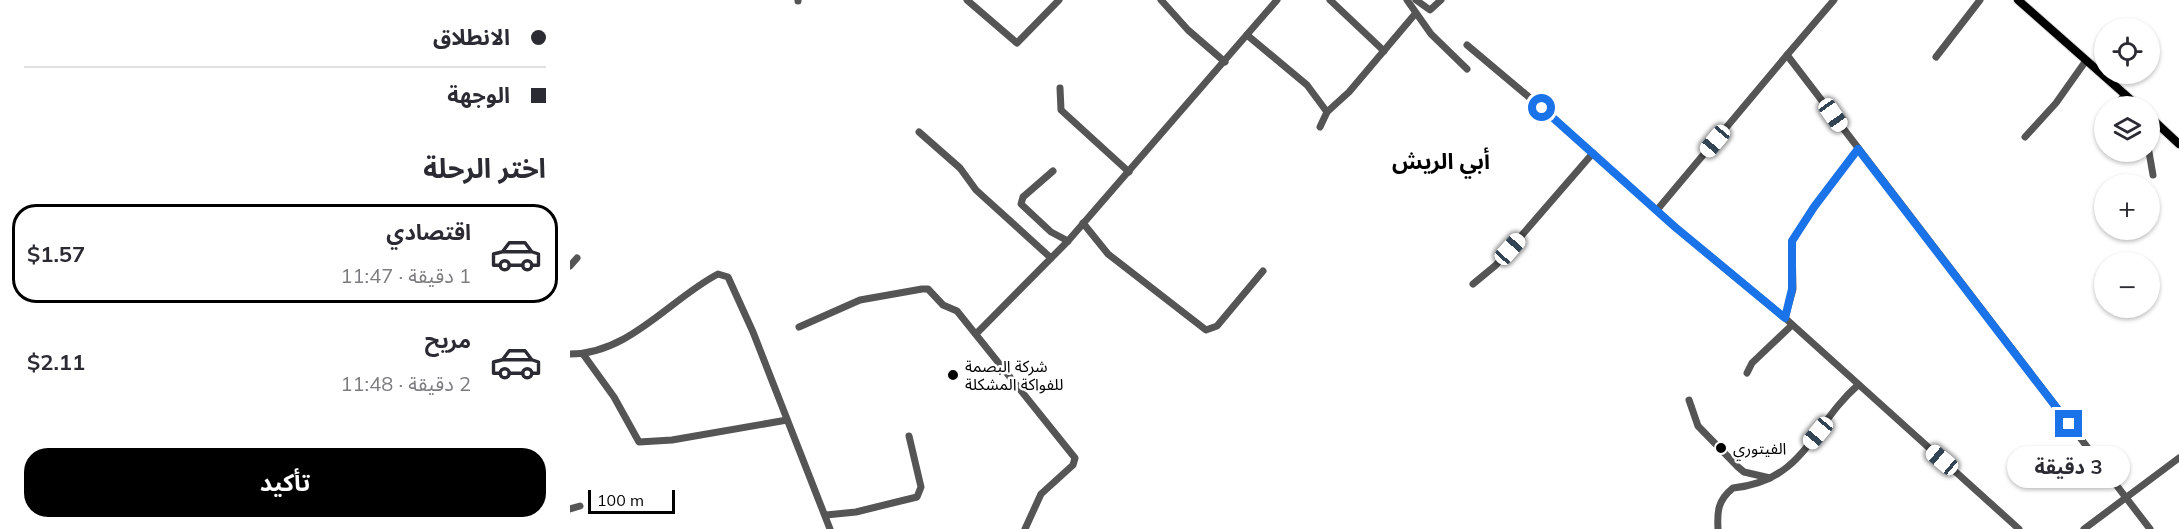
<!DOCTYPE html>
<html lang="ar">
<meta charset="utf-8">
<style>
:root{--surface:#fff;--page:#f7f7f7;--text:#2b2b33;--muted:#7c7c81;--line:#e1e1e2;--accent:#000}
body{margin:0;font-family:Mulish,"Noto Sans Arabic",sans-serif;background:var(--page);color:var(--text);direction:rtl;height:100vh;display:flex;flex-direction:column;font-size:22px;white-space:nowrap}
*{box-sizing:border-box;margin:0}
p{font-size:20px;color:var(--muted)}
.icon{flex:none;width:33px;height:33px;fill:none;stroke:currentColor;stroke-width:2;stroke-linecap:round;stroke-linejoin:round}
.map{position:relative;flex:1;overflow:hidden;direction:ltr}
.details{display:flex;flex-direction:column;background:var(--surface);width:570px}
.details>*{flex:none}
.top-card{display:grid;align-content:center;height:132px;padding:0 24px;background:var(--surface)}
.buttons{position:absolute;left:1524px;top:18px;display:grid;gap:12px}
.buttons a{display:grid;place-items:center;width:66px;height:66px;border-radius:50%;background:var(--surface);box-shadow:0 2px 4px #0004;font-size:30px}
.scale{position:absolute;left:18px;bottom:15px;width:87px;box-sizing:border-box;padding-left:6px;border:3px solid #000;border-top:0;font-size:16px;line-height:21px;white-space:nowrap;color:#000;-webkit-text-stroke:4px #fff;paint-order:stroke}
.end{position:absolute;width:27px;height:27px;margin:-14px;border:8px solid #1a73e8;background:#fff;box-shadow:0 0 0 3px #fff}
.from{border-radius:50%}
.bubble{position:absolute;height:42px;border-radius:21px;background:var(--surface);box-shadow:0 2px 4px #0004;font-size:20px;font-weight:700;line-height:42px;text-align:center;direction:rtl}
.car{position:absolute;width:18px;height:36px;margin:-18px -9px;border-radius:8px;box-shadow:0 0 4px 2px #0007;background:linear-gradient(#fff 24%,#345 0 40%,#fff 0 76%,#345 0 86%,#fff 0)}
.top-card b{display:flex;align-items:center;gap:21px;height:57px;font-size:22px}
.top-card b+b{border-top:2px solid var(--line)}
.top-card i{width:15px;height:15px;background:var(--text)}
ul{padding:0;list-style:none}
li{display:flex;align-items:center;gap:18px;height:99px;margin:0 12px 9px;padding:0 12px;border:3px solid transparent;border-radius:24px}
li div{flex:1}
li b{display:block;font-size:22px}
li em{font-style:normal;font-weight:700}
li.selected{border-color:var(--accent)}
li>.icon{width:54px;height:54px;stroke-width:1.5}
h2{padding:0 24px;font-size:27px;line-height:72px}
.button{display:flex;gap:12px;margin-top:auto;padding:12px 24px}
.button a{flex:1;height:69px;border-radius:24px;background:var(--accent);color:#fff;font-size:24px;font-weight:700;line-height:69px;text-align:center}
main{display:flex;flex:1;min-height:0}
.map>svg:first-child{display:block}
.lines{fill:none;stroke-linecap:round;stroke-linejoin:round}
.major-casing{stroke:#dbdbdb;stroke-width:10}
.minor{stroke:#555;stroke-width:7}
.major{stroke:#000;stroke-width:8}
.route{stroke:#1a73e8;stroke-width:8}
.poi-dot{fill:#000;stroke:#fff;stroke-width:2}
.labels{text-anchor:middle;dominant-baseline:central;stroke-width:5;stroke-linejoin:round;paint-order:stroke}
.poi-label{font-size:16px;fill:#000;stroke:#fff;text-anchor:start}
.district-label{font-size:22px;font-weight:bold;fill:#000;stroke:#fff}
</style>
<main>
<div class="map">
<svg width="1609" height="529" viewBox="0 0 1609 529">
<rect width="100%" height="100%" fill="#fff"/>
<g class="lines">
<g class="major-casing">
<g id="major">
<polyline points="1448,0 1568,106"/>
<polyline points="1580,117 1609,144"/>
</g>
</g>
<g class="minor">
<polyline points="397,0 447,43 489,0"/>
<polyline points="591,0 618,30 655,62"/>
<polyline points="760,0 814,51"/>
<polyline points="837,0 861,34 897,69"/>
<polyline points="846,0 860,10 871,0"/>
<polyline points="228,1 228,0"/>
<polyline points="677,35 737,85 757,112 750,127"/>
<polyline points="897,45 972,108 1105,227 1215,318 1449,529"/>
<polyline points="1217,55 1264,0"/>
<polyline points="1366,57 1410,0"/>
<polyline points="490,88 491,110 559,172"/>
<polyline points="1552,106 1549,102 1555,94"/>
<polyline points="757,112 779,92 845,14"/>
<polyline points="349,132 390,168 406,190 481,258"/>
<polyline points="1455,137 1486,103 1515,62"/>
<polyline points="1579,152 1583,175"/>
<polyline points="483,171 453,197 451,204 481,232 498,241"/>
<polyline points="1087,210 1217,55 1580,529"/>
<polyline points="513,223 538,254 636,330 647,326 693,271"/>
<polyline points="0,266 7,258"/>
<polyline points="903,284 926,265 1023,153"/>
<polyline points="1215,318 1223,289 1222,241 1244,207 1288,149"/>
<polyline points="229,327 290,300 352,289 358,289 373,305 387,311 505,458 503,465 471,494 455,529"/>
<polyline points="406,334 498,241 707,0"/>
<path d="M0,354c59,0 100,-55 148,-80l10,3 25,55 77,197"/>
<polyline points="13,354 44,397 69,442 102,440 217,420"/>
<polyline points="1177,373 1182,363 1222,325"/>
<polyline points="1119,400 1128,426 1168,467 1174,472 1200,478"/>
<polyline points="0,509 10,506"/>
<polyline points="256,515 286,512 347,497 351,487 339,436"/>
<path d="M1148,529c-1,-18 0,-29 15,-41 72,-7 79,-63 125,-103"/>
<polyline points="1514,529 1609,458"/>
</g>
<use href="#major" class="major"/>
</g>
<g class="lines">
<polyline class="route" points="972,108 1105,227 1215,318 1222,289 1222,241 1244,207 1288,149 1499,424"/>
</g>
<g class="poi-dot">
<circle cx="383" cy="375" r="6"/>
<circle cx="1151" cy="448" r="6"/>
</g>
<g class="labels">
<g class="poi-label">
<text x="395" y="366">شركة البصمة<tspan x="395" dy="18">للفواكة المشكلة</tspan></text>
<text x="1163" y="448">الفيتوري</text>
</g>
<g class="district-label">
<text x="871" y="161">أبي الريش</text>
</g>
</g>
</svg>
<div class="buttons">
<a><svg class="icon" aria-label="locate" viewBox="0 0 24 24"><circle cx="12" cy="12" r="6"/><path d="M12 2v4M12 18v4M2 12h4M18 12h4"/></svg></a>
<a><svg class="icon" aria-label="layers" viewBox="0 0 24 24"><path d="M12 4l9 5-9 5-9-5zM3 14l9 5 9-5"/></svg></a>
<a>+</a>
<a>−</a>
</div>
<div class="scale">100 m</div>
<i class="end from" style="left:972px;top:108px"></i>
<i class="end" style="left:1499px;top:424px"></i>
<div class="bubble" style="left:1437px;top:446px;width:123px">3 دقيقة</div>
<i class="car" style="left:1263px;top:115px;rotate:145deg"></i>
<i class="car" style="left:1145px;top:141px;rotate:220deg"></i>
<i class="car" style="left:940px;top:249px;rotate:42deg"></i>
<i class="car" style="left:1248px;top:433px;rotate:220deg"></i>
<i class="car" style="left:1372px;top:460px;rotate:310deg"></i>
</div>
<section class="details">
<div class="top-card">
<b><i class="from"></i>الانطلاق</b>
<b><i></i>الوجهة</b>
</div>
<h2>اختر الرحلة</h2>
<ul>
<li class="selected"><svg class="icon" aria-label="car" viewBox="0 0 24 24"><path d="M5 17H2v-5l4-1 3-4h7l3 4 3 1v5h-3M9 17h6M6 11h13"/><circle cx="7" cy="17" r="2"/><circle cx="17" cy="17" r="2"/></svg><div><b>اقتصادي</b><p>1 دقيقة · 11:47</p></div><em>$1.57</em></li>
<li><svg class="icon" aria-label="car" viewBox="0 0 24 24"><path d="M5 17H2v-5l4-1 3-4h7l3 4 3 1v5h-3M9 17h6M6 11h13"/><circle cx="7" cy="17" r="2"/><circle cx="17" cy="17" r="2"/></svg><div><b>مريح</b><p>2 دقيقة · 11:48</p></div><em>$2.11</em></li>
</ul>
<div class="button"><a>تأكيد</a></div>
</section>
</main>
